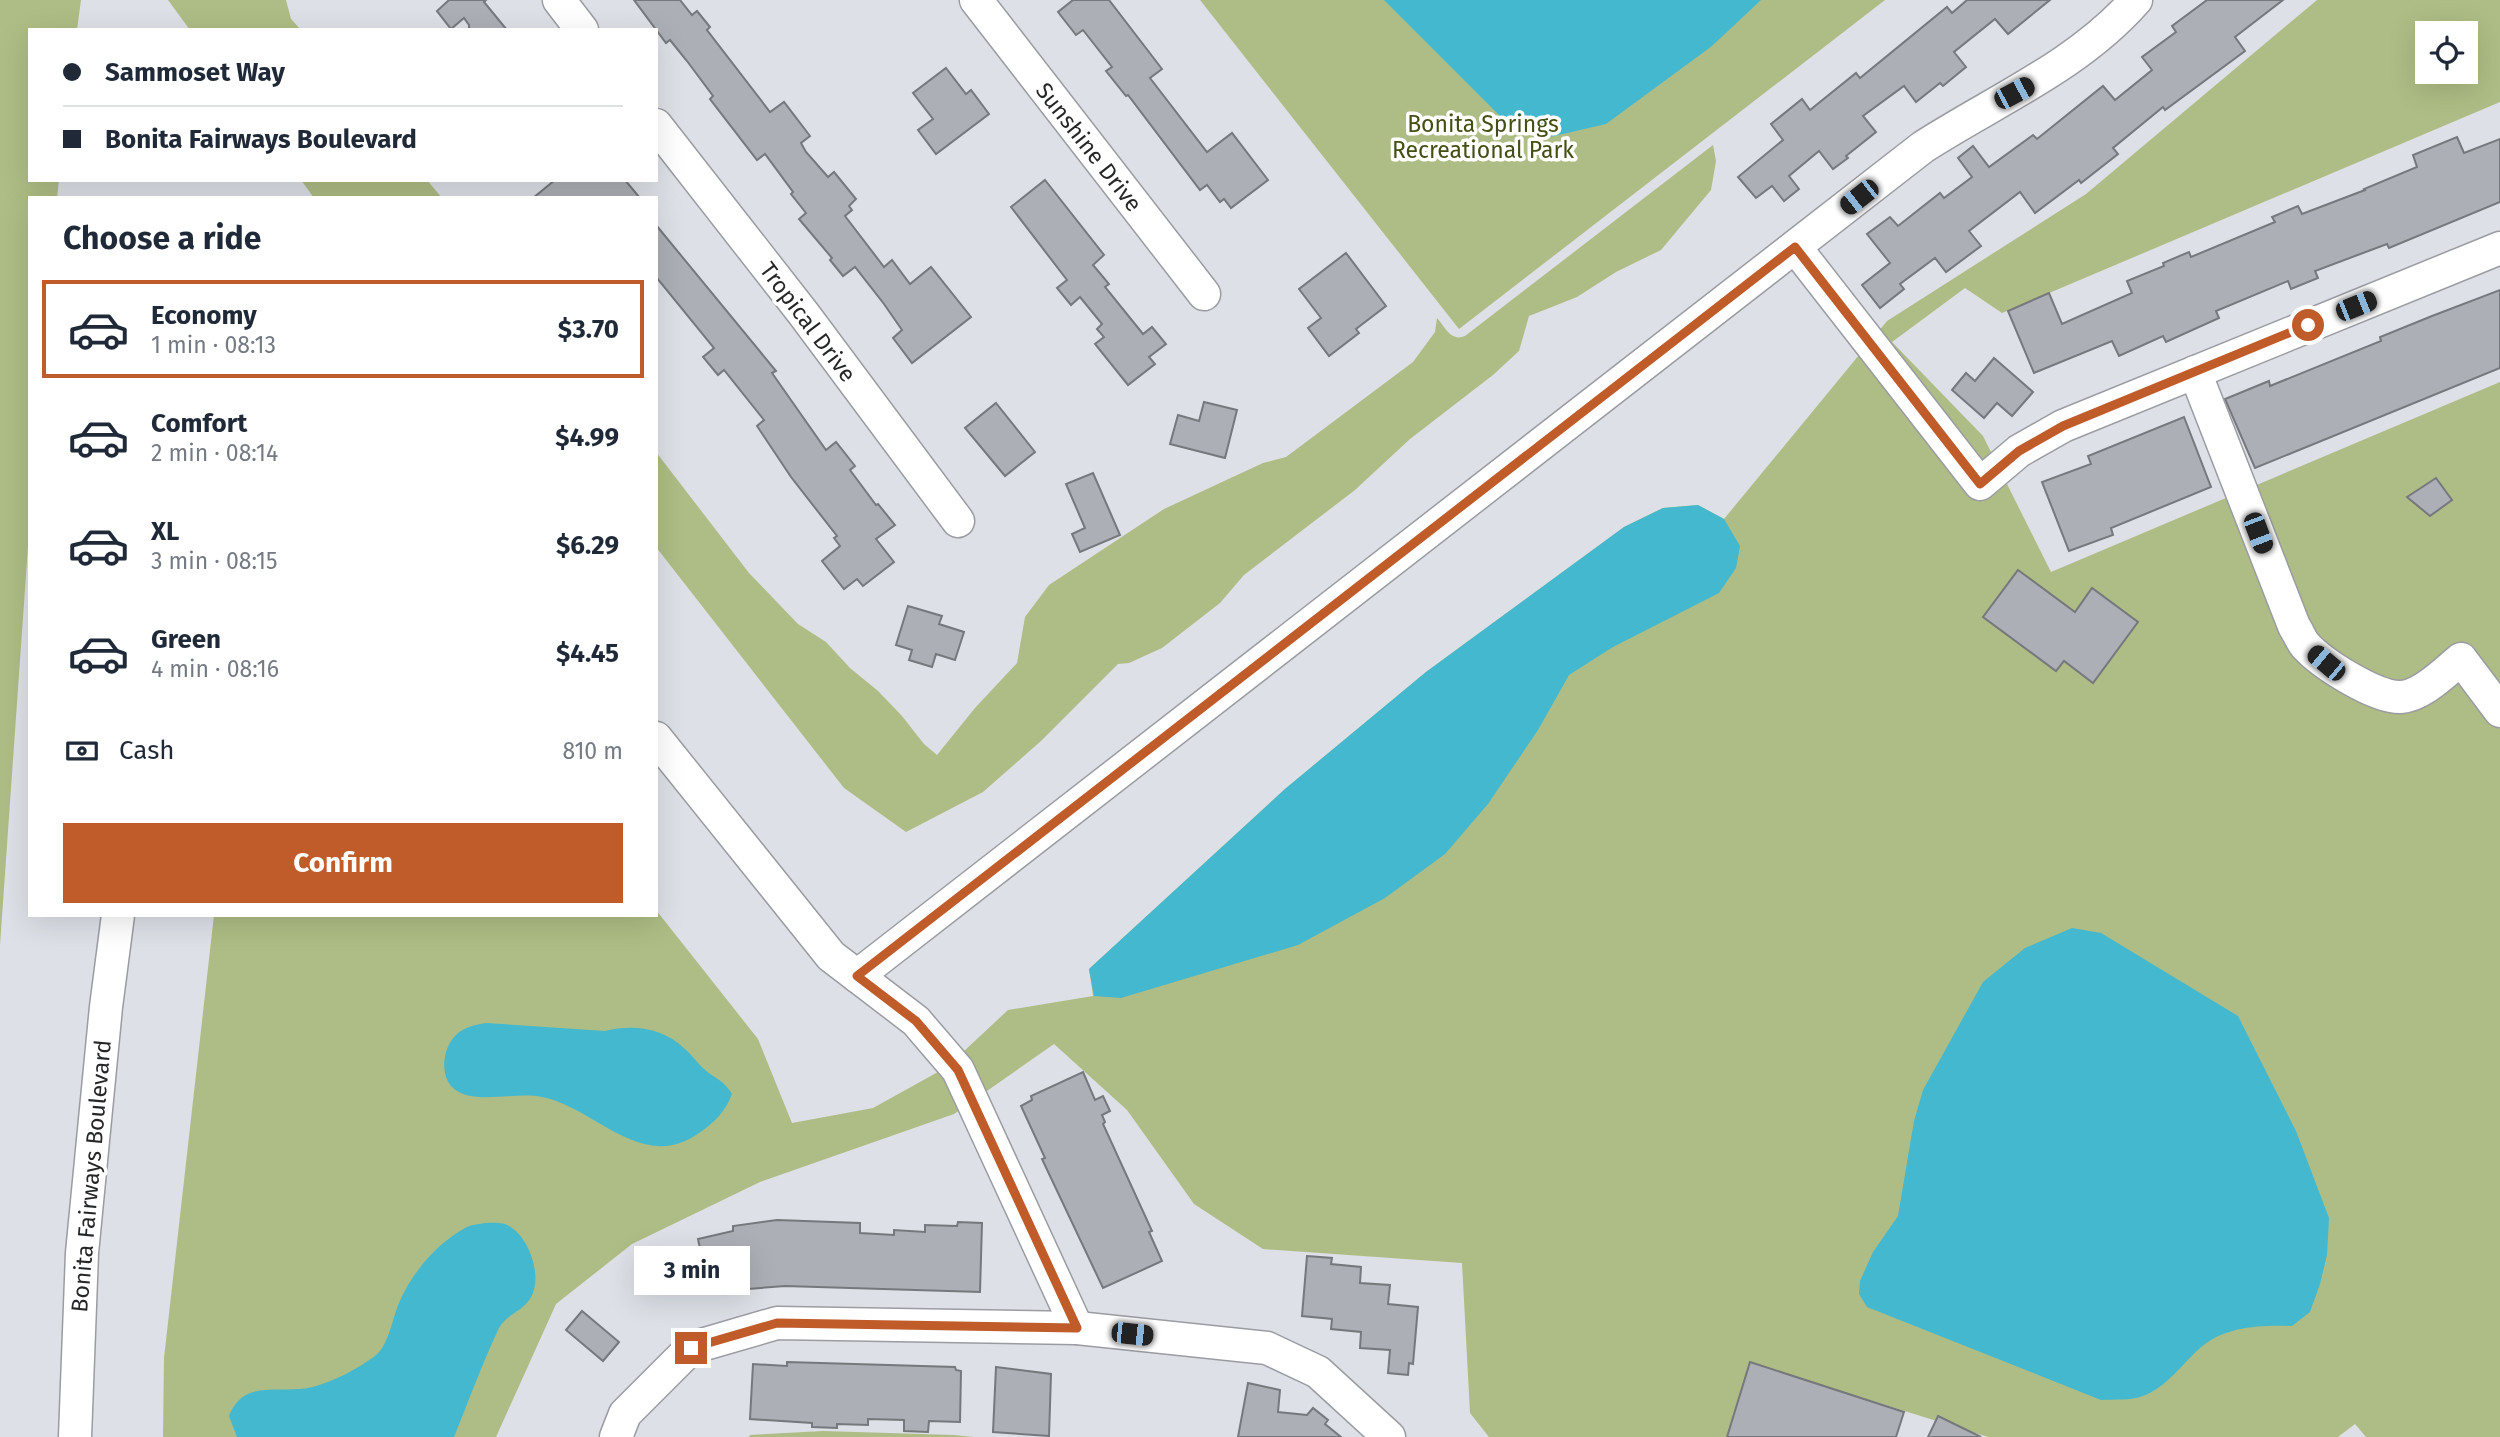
<!DOCTYPE html>
<meta charset="utf-8">
<style>
:root{--surface:#fff;--page:#f6f6f7;--text:#1f2937;--muted:#747a83;--line:#e0e1e3;--accent:#c05b2a}
body{margin:0;font-family:"Fira Sans",sans-serif;background:var(--page);color:var(--text);height:100vh;display:flex;flex-direction:column;font-size:26px;white-space:nowrap}
*{box-sizing:border-box;margin:0}
p{font-size:23px;color:var(--muted)}
.icon{flex:none;width:38px;height:38px;fill:none;stroke:currentColor;stroke-width:2;stroke-linecap:round;stroke-linejoin:round}
.map{position:relative;flex:1;overflow:hidden}
.panel{position:absolute;left:28px;top:196px;width:630px;height:721px;display:flex;flex-direction:column;background:var(--surface);border-radius:0px;box-shadow:0 7px 28px #0002}
.panel>*{flex:none}
.top-card{position:absolute;left:28px;top:28px;width:630px;height:154px;border-radius:0px;box-shadow:0 7px 28px #0002;display:grid;align-content:center;height:154px;padding:0 35px;background:var(--surface)}
.tools{position:absolute;left:2415px;top:21px;display:grid;gap:14px}
.tools a{display:grid;place-items:center;width:63px;height:63px;border-radius:0px;background:var(--surface);box-shadow:0 7px 28px #0002;font-size:35px}
.end{position:absolute;width:32px;height:32px;margin:-16px;border:9px solid #c05b2a;background:#fff;box-shadow:0 0 0 4px #fff}
.from{border-radius:50%}
.bubble{position:absolute;height:49px;border-radius:0px;background:var(--surface);box-shadow:0 7px 28px #0002;font-size:23px;font-weight:700;line-height:49px;text-align:center}
.car{position:absolute;width:21px;height:42px;margin:-21px -10px;border-radius:9px;box-shadow:0 0 5px 2px #0007;background:linear-gradient(#222 24%,#8ab4d8 0 40%,#222 0 76%,#8ab4d8 0 86%,#222 0)}
.top-card b{display:flex;align-items:center;gap:24px;height:66px;font-size:26px}
.top-card b+b{border-top:2px solid var(--line)}
.top-card i{width:18px;height:18px;background:var(--text)}
ul{padding:0;list-style:none}
li{display:flex;align-items:center;gap:21px;height:98px;margin:0 14px 10px;padding:0 21px;border:4px solid transparent;border-radius:0px}
li div{flex:1}
li b{display:block;font-size:26px}
li em{font-style:normal;font-weight:700}
li.current{border-color:var(--accent)}
li>.icon{width:63px;height:63px;stroke-width:1.5}
h2{padding:0 35px;font-size:32px;line-height:84px}
.pay{display:flex;align-items:center;gap:18px;height:77px;padding:0 35px;font-size:26px}
.pay p{margin-inline-start:auto}
.cta{display:flex;gap:14px;margin-top:auto;padding:14px 35px}
.cta a{flex:1;height:80px;border-radius:0px;background:var(--accent);color:#fff;font-size:28px;font-weight:700;line-height:80px;text-align:center}
.map>svg:first-child{display:block}
.green{fill:#aebd85;fill-rule:evenodd}
.water{fill:#44b8ce}
.building{fill:#acafb5;stroke:#75787d;stroke-width:2}
.lines{fill:none;stroke-linecap:round;stroke-linejoin:round}
.minor-casing{stroke:#9a9ca2;stroke-width:35}
.minor{stroke:#fff;stroke-width:32}
.route{stroke:#c05b2a;stroke-width:9}
.labels{text-anchor:middle;dominant-baseline:central;stroke-width:7;stroke-linejoin:round;paint-order:stroke}
.park-label{font-size:23px;fill:#434f15;stroke:#fff}
.street-label{font-size:23px;fill:#252628;stroke:#fff}
</style>
<div class="map">
<svg width="2500" height="1437" viewBox="0 0 2500 1437">
<rect width="100%" height="100%" fill="#dde0e6"/>
<g class="green">
<polygon points="0,0 81,0 77,30 30,30 30,180 59,180 57,198 30,198 30,518 0,945"/>
<polygon points="168,0 286,0 291,19 301,30 190,30"/>
<polygon points="1200,0 1885,0 1459,329"/>
<path d="M2317,0h183v102l-498,211 -37,-25 -73,54 91,94 68,136 449,-190v1055h-134l-11,-13 -17,13h-350l-237,-74 -24,74h-238l-19,-24 -8,-150 -199,-14 -69,-45 -67,-94 -73,-66 -100,70 -194,68 -128,62 -76,60 -60,133h-333l1,-79 50,-443h442v-5l102,129 34,84 81,-15 74,-41 61,-57 85,-14 -4,-27 196,-180 141,-117 198,-145 39,-19 35,-3 26,14 163,-198 199,-127zM2427,33h39v39h-39z"/>
<path d="M1713,145l3,16 -5,29 -50,60 -45,22 -39,25 -48,19 -10,35 -26,24 -83,64 -55,51 -111,85 -24,28 -58,45 -33,15 -11,1 -77,77 -58,51 -77,40 -62,-44 -188,-241v-95l93,121 49,51 28,18 24,26 28,23 24,25 22,28 13,11 38,-47 42,-45 8,-46 24,-32 115,-76 99,-46 23,-6 127,-95 22,-30 2,-14c8,9 14,24 28,18z"/>
<polygon points="301,180 427,180 442,198 314,198"/>
<polygon points="823,1431 954,1435 974,1437 749,1437 750,1435"/>
</g>
<g class="water">
<polygon points="1384,0 1761,0 1712,46 1606,124 1550,137 1512,128"/>
<polygon points="1698,505 1724,519 1740,546 1736,568 1719,593 1613,647 1569,675 1538,730 1488,804 1445,854 1385,898 1298,945 1121,998 1094,996 1089,969 1285,789 1426,672 1624,527 1663,508"/>
<path d="M2072,928l29,5 137,83 58,115 33,87 -2,37 -7,29 -10,28 -18,14c-31,-1 -67,0 -92,22 -17,15 -33,39 -57,48 -12,5 -29,3 -42,4l-234,-93 -8,-13 1,-13 13,-29 25,-36 16,-95 9,-31 60,-108 42,-34z"/>
<path d="M486,1023l119,8c29,-7 58,-3 80,18 7,6 12,14 19,20 11,10 19,10 28,25 -7,18 -17,28 -33,39 -57,41 -104,-26 -157,-36 -26,-6 -69,9 -89,-9 -14,-13 -10,-41 3,-53 8,-8 19,-10 30,-12z"/>
<path d="M485,1223c7,0 16,-1 22,2 22,10 37,53 23,74 -8,12 -25,17 -31,29 -17,36 -30,72 -45,109h-217l-8,-21c15,-39 52,-21 84,-29 23,-7 43,-17 62,-31 14,-11 17,-37 24,-53 12,-29 38,-60 66,-75 5,-3 14,-4 20,-5z"/>
</g>
<g class="building">
<polygon points="449,0 486,0 484,2 507,30 469,30 469,25 464,18 451,29 437,11"/>
<polygon points="634,0 680,0 692,15 697,11 710,27 707,30 770,112 784,102 810,136 801,143 806,152 828,177 834,172 856,199 849,206 852,210 845,216 884,267 892,260 910,284 931,267 971,317 912,363 893,338 902,330 884,304 855,267 843,276 830,260 832,258 799,219 806,213 791,194 793,192 765,154 757,160 710,99 713,96 687,61 670,40 666,43"/>
<polygon points="1073,0 1109,0 1162,69 1150,78 1207,152 1232,133 1268,180 1231,208 1224,199 1220,202 1207,185 1200,190 1128,95 1126,96 1106,71 1112,67 1083,30 1076,35 1058,12"/>
<polygon points="1967,0 2050,0 2008,34 1995,19 1954,52 1966,67 1943,86 1940,83 1916,102 1904,86 1863,116 1876,132 1846,156 1848,158 1833,169 1819,151 1789,176 1799,189 1784,201 1772,186 1756,198 1738,177 1783,140 1771,124 1802,99 1810,110 1856,73 1860,78 1947,7 1952,13"/>
<polygon points="2207,0 2283,0 2235,37 2245,51 2165,110 2163,107 2113,148 2118,154 2081,183 2079,180 2035,213 2020,192 1969,231 1981,246 1946,272 1935,258 1900,284 1904,289 1880,308 1862,285 1890,263 1867,234 1890,217 1898,226 1940,193 1944,198 1972,177 1958,158 1973,146 1989,167 2033,135 2037,139 2103,86 2115,100 2152,70 2142,57 2176,32 2172,26"/>
<polygon points="946,68 966,94 971,90 989,114 936,154 918,130 933,119 913,93"/>
<polygon points="2457,137 2464,153 2500,139 2500,202 2389,248 2387,244 2315,271 2318,278 2291,289 2288,281 2216,311 2219,318 2166,342 2163,336 2119,356 2112,341 2034,373 2008,311 2049,293 2062,324 2132,293 2127,281 2164,266 2163,263 2189,252 2191,257 2275,222 2272,217 2298,206 2302,214 2365,190 2364,189 2417,167 2413,155"/>
<polygon points="555,180 625,180 640,198 533,198"/>
<polygon points="1045,180 1104,255 1093,265 1109,284 1105,287 1143,334 1152,327 1166,344 1149,357 1155,364 1128,385 1095,344 1104,337 1097,329 1102,324 1080,297 1071,305 1057,288 1067,280 1011,207"/>
<polygon points="656,225 776,371 772,373 826,450 836,442 855,466 850,470 876,505 878,504 895,525 876,539 894,562 863,586 857,579 844,589 822,561 840,546 834,538 837,536 791,477 757,426 764,420 724,370 718,375 703,357 714,348 656,277"/>
<polygon points="1346,253 1386,306 1356,329 1359,333 1329,356 1308,328 1321,318 1299,289"/>
<polygon points="2500,290 2500,368 2255,468 2225,399 2269,381 2270,386 2381,341 2380,337 2432,316"/>
<polygon points="1994,358 2033,392 2012,416 1997,403 1984,418 1952,390 1966,373 1975,381"/>
<polygon points="1204,402 1237,410 1225,458 1170,444 1178,415 1199,421"/>
<polygon points="996,403 1035,452 1005,476 965,428"/>
<polygon points="2184,417 2211,487 2111,528 2113,535 2069,551 2042,482 2091,464 2088,456"/>
<polygon points="1093,473 1120,535 1080,552 1072,534 1085,528 1066,484"/>
<polygon points="2436,478 2452,500 2430,516 2407,497"/>
<polygon points="2018,570 2075,612 2092,588 2138,622 2093,683 2064,661 2056,671 1983,617"/>
<polygon points="908,606 942,616 939,624 964,632 955,660 936,654 932,667 909,660 912,650 896,645"/>
<polygon points="1083,1072 1095,1100 1103,1096 1110,1111 1102,1115 1105,1122 1103,1124 1152,1231 1149,1232 1162,1261 1103,1288 1042,1159 1045,1158 1021,1106 1032,1100 1031,1096"/>
<polygon points="777,1220 860,1223 860,1233 894,1235 894,1230 925,1232 925,1225 957,1226 958,1222 982,1223 980,1292 785,1286 748,1289 724,1294 721,1283 708,1286 698,1239 733,1231 733,1226"/>
<polygon points="1307,1256 1332,1258 1331,1264 1361,1267 1360,1283 1390,1285 1388,1304 1418,1307 1413,1364 1409,1363 1408,1375 1388,1373 1390,1350 1360,1348 1361,1332 1331,1329 1332,1319 1302,1316"/>
<polygon points="582,1311 619,1342 603,1361 566,1330"/>
<polygon points="787,1362 955,1367 956,1370 961,1371 960,1422 929,1421 928,1432 904,1431 904,1420 868,1419 868,1425 837,1424 837,1428 812,1427 812,1423 750,1419 753,1364 787,1366"/>
<polygon points="1750,1362 1904,1412 1896,1437 1727,1437"/>
<polygon points="996,1367 1051,1374 1049,1436 993,1432"/>
<polygon points="1248,1383 1280,1390 1278,1412 1307,1415 1313,1408 1328,1420 1325,1424 1341,1437 1238,1437"/>
<polygon points="1938,1416 1981,1437 1928,1437"/>
</g>
<g class="lines">
<g class="minor-casing">
<g id="minor">
<polyline points="559,0 582,30"/>
<polyline points="976,0 1204,294"/>
<polyline points="656,125 803,313 958,521"/>
<polyline points="1795,247 1980,484 2019,451 2063,426 2500,248"/>
<path d="M2195,372l99,254c4,6 7,14 11,19 17,19 71,53 96,52 21,-1 45,-26 60,-38l39,52"/>
<polyline points="656,738 831,956 916,1021 958,1070 1077,1328"/>
<path d="M857,976l1066,-829c73,-47 155,-81 213,-147"/>
<polyline points="75,1437 82,1253 106,1007 118,915"/>
<polyline points="616,1437 625,1414 691,1348 777,1323 1077,1328 1267,1348 1318,1372 1389,1437"/>
</g>
</g>
<use href="#minor" class="minor"/>
</g>
<g class="lines">
<polyline class="route" points="691,1348 777,1323 1077,1328 958,1070 916,1021 857,976 1795,247 1980,484 2019,451 2063,426 2308,325"/>
</g>
<g class="labels">
<g class="park-label">
<text x="1483" y="124">Bonita Springs<tspan x="1483" dy="26">Recreational Park</tspan></text>
</g>
<g class="street-label">
<text transform="translate(1089 147) rotate(52)">Sunshine Drive</text>
<text transform="translate(808 322) rotate(53)">Tropical Drive</text>
<text transform="translate(91 1176) rotate(-85)">Bonita Fairways Boulevard</text>
</g>
</g>
</svg>
<div class="tools">
<a><svg class="icon" aria-label="locate" viewBox="0 0 24 24"><circle cx="12" cy="12" r="6"/><path d="M12 2v4M12 18v4M2 12h4M18 12h4"/></svg></a>
</div>
<i class="end from" style="left:2308px;top:325px"></i>
<i class="end" style="left:691px;top:1348px"></i>
<div class="bubble" style="left:634px;top:1246px;width:116px">3 min</div>
<i class="car" style="left:2014px;top:93px;rotate:62deg"></i>
<i class="car" style="left:1859px;top:197px;rotate:232deg"></i>
<i class="car" style="left:2356px;top:306px;rotate:68deg"></i>
<i class="car" style="left:2258px;top:533px;rotate:159deg"></i>
<i class="car" style="left:2326px;top:663px;rotate:310deg"></i>
<i class="car" style="left:1132px;top:1334px;rotate:96deg"></i>
<div class="top-card">
<b><i class="from"></i>Sammoset Way</b>
<b><i></i>Bonita Fairways Boulevard</b>
</div>
<section class="panel">
<h2>Choose a ride</h2>
<ul>
<li class="current"><svg class="icon" aria-label="car" viewBox="0 0 24 24"><path d="M5 17H2v-5l4-1 3-4h7l3 4 3 1v5h-3M9 17h6M6 11h13"/><circle cx="7" cy="17" r="2"/><circle cx="17" cy="17" r="2"/></svg><div><b>Economy</b><p>1 min · 08:13</p></div><em>$3.70</em></li>
<li><svg class="icon" aria-label="car" viewBox="0 0 24 24"><path d="M5 17H2v-5l4-1 3-4h7l3 4 3 1v5h-3M9 17h6M6 11h13"/><circle cx="7" cy="17" r="2"/><circle cx="17" cy="17" r="2"/></svg><div><b>Comfort</b><p>2 min · 08:14</p></div><em>$4.99</em></li>
<li><svg class="icon" aria-label="car" viewBox="0 0 24 24"><path d="M5 17H2v-5l4-1 3-4h7l3 4 3 1v5h-3M9 17h6M6 11h13"/><circle cx="7" cy="17" r="2"/><circle cx="17" cy="17" r="2"/></svg><div><b>XL</b><p>3 min · 08:15</p></div><em>$6.29</em></li>
<li><svg class="icon" aria-label="car" viewBox="0 0 24 24"><path d="M5 17H2v-5l4-1 3-4h7l3 4 3 1v5h-3M9 17h6M6 11h13"/><circle cx="7" cy="17" r="2"/><circle cx="17" cy="17" r="2"/></svg><div><b>Green</b><p>4 min · 08:16</p></div><em>$4.45</em></li>
</ul>
<div class="pay"><svg class="icon" aria-label="cash" viewBox="0 0 24 24"><path d="M3 7h18v10H3z"/><circle cx="12" cy="12" r="2"/></svg>Cash<p>810 m</p></div>
<div class="cta"><a>Confirm</a></div>
</section>
</div>
